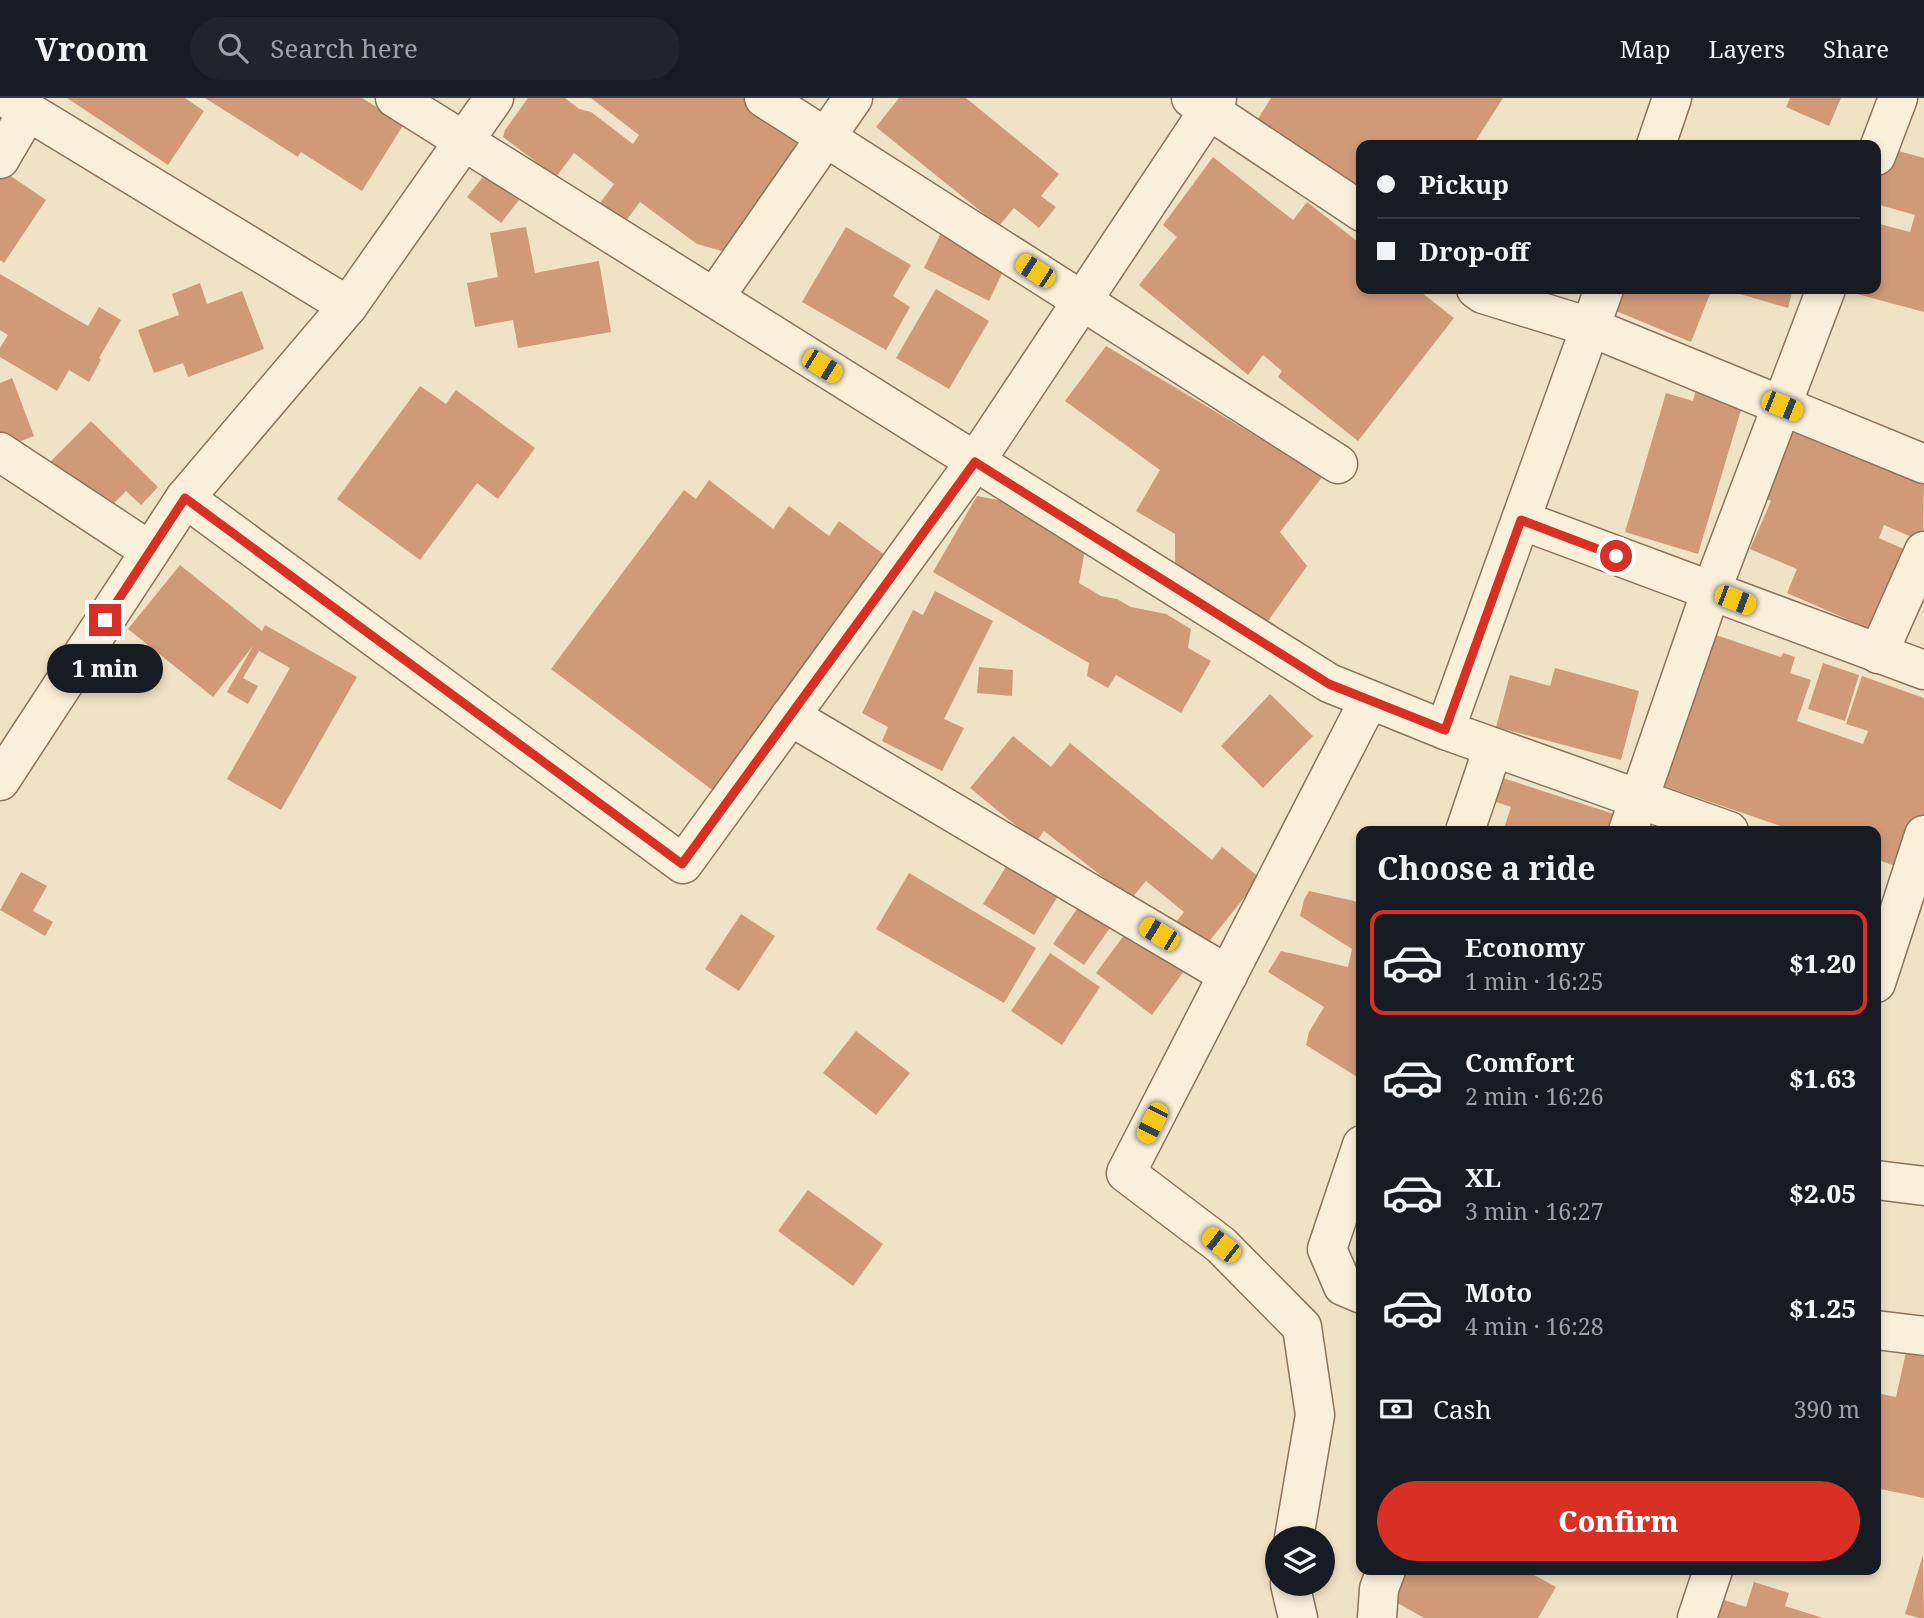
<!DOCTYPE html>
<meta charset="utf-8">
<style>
:root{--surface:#171b24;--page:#20242c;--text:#f1f3f6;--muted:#9ea1a6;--line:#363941;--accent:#d93025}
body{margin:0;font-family:"Noto Serif",serif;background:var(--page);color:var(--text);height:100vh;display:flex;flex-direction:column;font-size:26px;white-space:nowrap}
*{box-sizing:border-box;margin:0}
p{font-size:23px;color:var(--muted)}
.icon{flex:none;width:38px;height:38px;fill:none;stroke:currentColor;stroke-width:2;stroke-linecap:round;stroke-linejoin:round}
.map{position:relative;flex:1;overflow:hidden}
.panel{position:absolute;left:1356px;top:728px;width:525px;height:749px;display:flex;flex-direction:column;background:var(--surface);border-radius:14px;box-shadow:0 4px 10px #0003}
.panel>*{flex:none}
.guide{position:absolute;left:1356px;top:42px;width:525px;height:154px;border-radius:14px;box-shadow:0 4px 10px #0003;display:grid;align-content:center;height:154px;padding:0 21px;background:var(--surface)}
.fabs{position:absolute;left:1265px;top:1428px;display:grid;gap:14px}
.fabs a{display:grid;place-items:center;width:70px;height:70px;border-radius:50%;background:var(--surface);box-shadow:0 4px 10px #0003;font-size:35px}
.end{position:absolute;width:32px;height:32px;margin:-16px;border:9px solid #d93025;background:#fff;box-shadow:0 0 0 4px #fff}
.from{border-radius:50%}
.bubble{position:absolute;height:49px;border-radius:24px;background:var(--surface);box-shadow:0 4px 10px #0003;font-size:23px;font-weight:800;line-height:49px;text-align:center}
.car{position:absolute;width:21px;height:42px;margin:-21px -10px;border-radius:9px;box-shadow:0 0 5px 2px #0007;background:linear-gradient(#f5c518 24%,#345 0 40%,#f5c518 0 76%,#345 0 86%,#f5c518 0)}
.guide b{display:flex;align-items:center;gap:24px;height:66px;font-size:26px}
.guide b+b{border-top:2px solid var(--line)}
.guide i{width:18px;height:18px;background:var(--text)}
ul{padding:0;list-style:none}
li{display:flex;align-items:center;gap:21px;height:105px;margin:0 14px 10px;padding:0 7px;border:4px solid transparent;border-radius:14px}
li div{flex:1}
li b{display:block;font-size:26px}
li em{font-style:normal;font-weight:800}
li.selected{border-color:var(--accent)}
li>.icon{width:63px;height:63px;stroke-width:1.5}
h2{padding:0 21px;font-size:32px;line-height:84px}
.pay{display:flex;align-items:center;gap:18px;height:77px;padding:0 21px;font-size:26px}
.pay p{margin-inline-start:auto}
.primary-button{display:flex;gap:14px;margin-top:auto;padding:14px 21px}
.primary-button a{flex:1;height:80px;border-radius:42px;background:var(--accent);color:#fff;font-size:28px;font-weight:800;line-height:80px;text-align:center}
header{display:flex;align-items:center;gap:42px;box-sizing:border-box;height:98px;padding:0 35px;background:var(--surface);border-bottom:2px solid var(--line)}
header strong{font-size:33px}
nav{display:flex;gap:38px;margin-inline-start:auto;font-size:24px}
.search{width:490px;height:63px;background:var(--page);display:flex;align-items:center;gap:18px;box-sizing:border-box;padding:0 24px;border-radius:38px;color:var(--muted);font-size:26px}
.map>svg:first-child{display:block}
.building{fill:#d09a79}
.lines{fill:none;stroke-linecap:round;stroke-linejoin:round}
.minor-casing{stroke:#8c735a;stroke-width:41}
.minor{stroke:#faefd9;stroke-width:38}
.route{stroke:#d93025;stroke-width:9}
</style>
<header>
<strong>Vroom</strong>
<div class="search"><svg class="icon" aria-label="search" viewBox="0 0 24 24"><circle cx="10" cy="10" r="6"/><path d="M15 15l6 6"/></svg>Search here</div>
<nav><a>Map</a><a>Layers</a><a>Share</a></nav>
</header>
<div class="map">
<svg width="1924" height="1520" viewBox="0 0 1924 1520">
<rect width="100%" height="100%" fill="#f0e2c5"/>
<g class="building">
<polygon points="67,0 185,0 204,13 168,67"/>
<polygon points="205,0 362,0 404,26 362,93 301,54 298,59"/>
<polygon points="528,0 565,0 579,11 591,14 633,46 639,37 591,0 751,0 748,13 801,28 787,78 729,155 697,146 640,104 625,124 600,105 614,86 574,55 556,79 503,39 505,32"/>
<polygon points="899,0 966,0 1059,76 1041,98 1056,109 1039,130 1014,110 999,128 876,29"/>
<polygon points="1271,0 1503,0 1473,47 1362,47 1362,105 1254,27"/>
<polygon points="1790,0 1841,0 1829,28 1786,9"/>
<polygon points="1876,47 1924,60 1924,214 1842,192 1876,191 1876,125 1910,134 1915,117 1876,106"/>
<polygon points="1213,59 1293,122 1307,104 1362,147 1362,191 1417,191 1454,220 1358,343 1278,279 1282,273 1263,257 1248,277 1139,187 1177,139 1163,127"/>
<polygon points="2,72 46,102 4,165 0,162 0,75"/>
<polygon points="486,75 519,102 501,125 467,99"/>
<polygon points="526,129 535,175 599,163 611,234 518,250 513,222 475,229 467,185 498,179 490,135"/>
<polygon points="846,129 911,167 893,198 910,209 886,252 802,204"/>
<polygon points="942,133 1007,165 989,203 924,170"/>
<polygon points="0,176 88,228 99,209 121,222 99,260 101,262 89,284 69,272 57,293 0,259 0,250 8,237 0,232"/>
<polygon points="200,185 207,206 242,193 264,251 188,279 183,265 154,275 138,232 179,217 172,196"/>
<polygon points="936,191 989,223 949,291 896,260"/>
<polygon points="1624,191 1712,191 1691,244 1616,213"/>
<polygon points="1723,191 1793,191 1788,210"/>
<polygon points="1106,248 1323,378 1280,434 1307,468 1263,530 1175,474 1175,436 1136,413 1160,372 1065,303"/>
<polygon points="12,280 34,338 0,351 0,285"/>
<polygon points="1697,287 1744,302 1698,456 1625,434 1666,295 1693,303"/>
<polygon points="420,288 446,306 456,292 535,350 498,401 477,385 420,462 337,401"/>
<polygon points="1767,313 1924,381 1923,444 1884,427 1879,440 1908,453 1874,533 1787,495 1797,471 1750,451 1771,403 1734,388"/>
<polygon points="91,323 158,389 141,407 126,393 100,419 47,367"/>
<polygon points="709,382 773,431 789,408 829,438 839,423 901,469 727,703 551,571 684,392 696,401"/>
<polygon points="977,398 1003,403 1085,451 1079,485 1101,498 1117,501 1131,509 1166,516 1191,531 1188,550 1211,563 1181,615 1116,577 1108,590 1087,578 1089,565 933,474"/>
<polygon points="180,467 262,533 265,527 357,579 281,712 227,681 290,570 259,553 243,580 258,588 248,606 227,594 253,548 213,599 128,531"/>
<polygon points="935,493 993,523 944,621 964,630 942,673 882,643 888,629 862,615 913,512 923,517"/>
<polygon points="1716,537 1781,559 1783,555 1795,559 1790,575 1811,582 1797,623 1863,646 1868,633 1846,626 1862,578 1924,600 1924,719 1906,772 1876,761 1876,733 1795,733 1640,680 1669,595 1693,603"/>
<polygon points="1823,565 1859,577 1845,623 1808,611"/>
<polygon points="979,569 1013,572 1012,598 977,595"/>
<polygon points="1555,570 1639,593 1621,662 1496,629 1510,577 1550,588"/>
<polygon points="1270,596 1313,638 1263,690 1221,648"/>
<polygon points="1013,638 1051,669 1070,645 1212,762 1222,749 1260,780 1202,852 1173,828 1184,814 1146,783 1131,801 1044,733 1036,744 970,690"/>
<polygon points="1487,675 1614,716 1608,733 1503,733 1511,709 1479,698"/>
<polygon points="1012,759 1063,790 1034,837 983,806"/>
<polygon points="21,774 47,788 33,813 53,824 45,838 0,812"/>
<polygon points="909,775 1036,850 1004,905 876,831"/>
<polygon points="1309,793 1354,803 1362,808 1362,982 1306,947 1309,934 1324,909 1268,874 1281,853 1348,869 1352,851 1300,818 1304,802"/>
<polygon points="1083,802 1114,824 1084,867 1053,846"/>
<polygon points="741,816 775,838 739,893 705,871"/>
<polygon points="1131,828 1187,869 1152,917 1096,875"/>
<polygon points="1050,855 1100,889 1062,947 1011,913"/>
<polygon points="856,933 910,975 876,1017 823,975"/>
<polygon points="808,1092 883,1146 853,1188 778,1133"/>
<polygon points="1362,1152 1362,1178 1351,1172"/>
<polygon points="1907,1250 1924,1254 1924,1400 1876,1390 1876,1295 1896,1299"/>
<polygon points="1923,1457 1924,1520 1919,1520 1905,1516"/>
<polygon points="1384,1472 1525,1472 1556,1489 1538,1520 1424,1520 1373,1491"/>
<polygon points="1754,1484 1789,1495 1785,1508 1823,1520 1715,1520 1721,1501 1746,1509"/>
</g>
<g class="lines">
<g class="minor-casing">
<g id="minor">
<polyline points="6,0 348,208"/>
<polyline points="395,0 1329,585 1445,632 1729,733"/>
<polyline points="764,0 1338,366"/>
<polyline points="1191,0 1362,114"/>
<polyline points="1656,47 1672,0"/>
<polyline points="1876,58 1898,0"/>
<polyline points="0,61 28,13"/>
<polyline points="1476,191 1483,196 1590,229 1924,366"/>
<polyline points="714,200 853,0"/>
<polyline points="0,354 150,453"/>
<polyline points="185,400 683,766 975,364 1217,0"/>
<polyline points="1521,422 1924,572"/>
<polyline points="1878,556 1924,453"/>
<polyline points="790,618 1228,877"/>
<polyline points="1445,632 1604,191"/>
<polyline points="0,683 185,400 348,208 494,0"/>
<polyline points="1465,733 1493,650"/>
<polyline points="1628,733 1706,507 1826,191"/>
<polyline points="1876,885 1924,737"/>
<polyline points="1362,1047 1327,1151 1343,1188 1362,1196"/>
<polyline points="1876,1082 1924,1088"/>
<polyline points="1876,1232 1924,1238"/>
<polyline points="1294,1440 1315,1317 1302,1229 1221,1147 1126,1075 1369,602"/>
<polyline points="1290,1486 1298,1520"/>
<polyline points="1377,1520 1379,1491 1386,1472"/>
<polyline points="1697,1520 1713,1472"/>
</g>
</g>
<use href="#minor" class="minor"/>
</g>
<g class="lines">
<polyline class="route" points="105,522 185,400 682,766 975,364 1329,586 1445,632 1521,422 1616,458"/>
</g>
</svg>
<div class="fabs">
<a><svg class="icon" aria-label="layers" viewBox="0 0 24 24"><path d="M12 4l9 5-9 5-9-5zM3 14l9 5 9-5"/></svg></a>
</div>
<i class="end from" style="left:1616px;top:458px"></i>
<i class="end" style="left:105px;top:522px"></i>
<div class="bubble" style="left:47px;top:546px;width:116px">1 min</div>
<i class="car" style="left:1035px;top:173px;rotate:303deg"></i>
<i class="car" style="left:822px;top:268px;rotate:122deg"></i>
<i class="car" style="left:1782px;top:308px;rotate:112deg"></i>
<i class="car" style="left:1735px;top:502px;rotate:111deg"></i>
<i class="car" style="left:1159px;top:836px;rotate:301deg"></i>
<i class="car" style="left:1152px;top:1025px;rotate:207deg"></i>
<i class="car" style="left:1221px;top:1147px;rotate:308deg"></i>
<div class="guide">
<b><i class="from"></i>Pickup</b>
<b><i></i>Drop-off</b>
</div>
<section class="panel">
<h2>Choose a ride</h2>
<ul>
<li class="selected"><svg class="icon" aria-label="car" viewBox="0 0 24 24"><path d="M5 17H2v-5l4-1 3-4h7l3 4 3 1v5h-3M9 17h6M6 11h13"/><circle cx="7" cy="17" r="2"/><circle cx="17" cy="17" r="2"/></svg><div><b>Economy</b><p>1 min · 16:25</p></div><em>$1.20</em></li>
<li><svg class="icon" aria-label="car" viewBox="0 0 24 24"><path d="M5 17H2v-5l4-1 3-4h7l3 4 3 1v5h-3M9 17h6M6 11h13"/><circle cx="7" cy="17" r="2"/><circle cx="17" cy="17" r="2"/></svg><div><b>Comfort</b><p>2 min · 16:26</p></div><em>$1.63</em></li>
<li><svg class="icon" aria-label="car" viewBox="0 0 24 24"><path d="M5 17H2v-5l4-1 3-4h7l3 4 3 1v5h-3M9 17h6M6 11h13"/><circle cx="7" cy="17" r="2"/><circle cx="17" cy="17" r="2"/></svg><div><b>XL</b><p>3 min · 16:27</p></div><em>$2.05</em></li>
<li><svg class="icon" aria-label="car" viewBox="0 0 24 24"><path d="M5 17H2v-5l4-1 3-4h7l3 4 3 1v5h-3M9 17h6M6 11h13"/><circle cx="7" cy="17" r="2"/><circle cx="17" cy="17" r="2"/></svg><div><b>Moto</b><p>4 min · 16:28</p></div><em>$1.25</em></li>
</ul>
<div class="pay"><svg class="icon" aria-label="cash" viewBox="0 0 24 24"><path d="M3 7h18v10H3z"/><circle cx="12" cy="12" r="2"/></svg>Cash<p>390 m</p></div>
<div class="primary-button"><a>Confirm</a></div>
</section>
</div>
